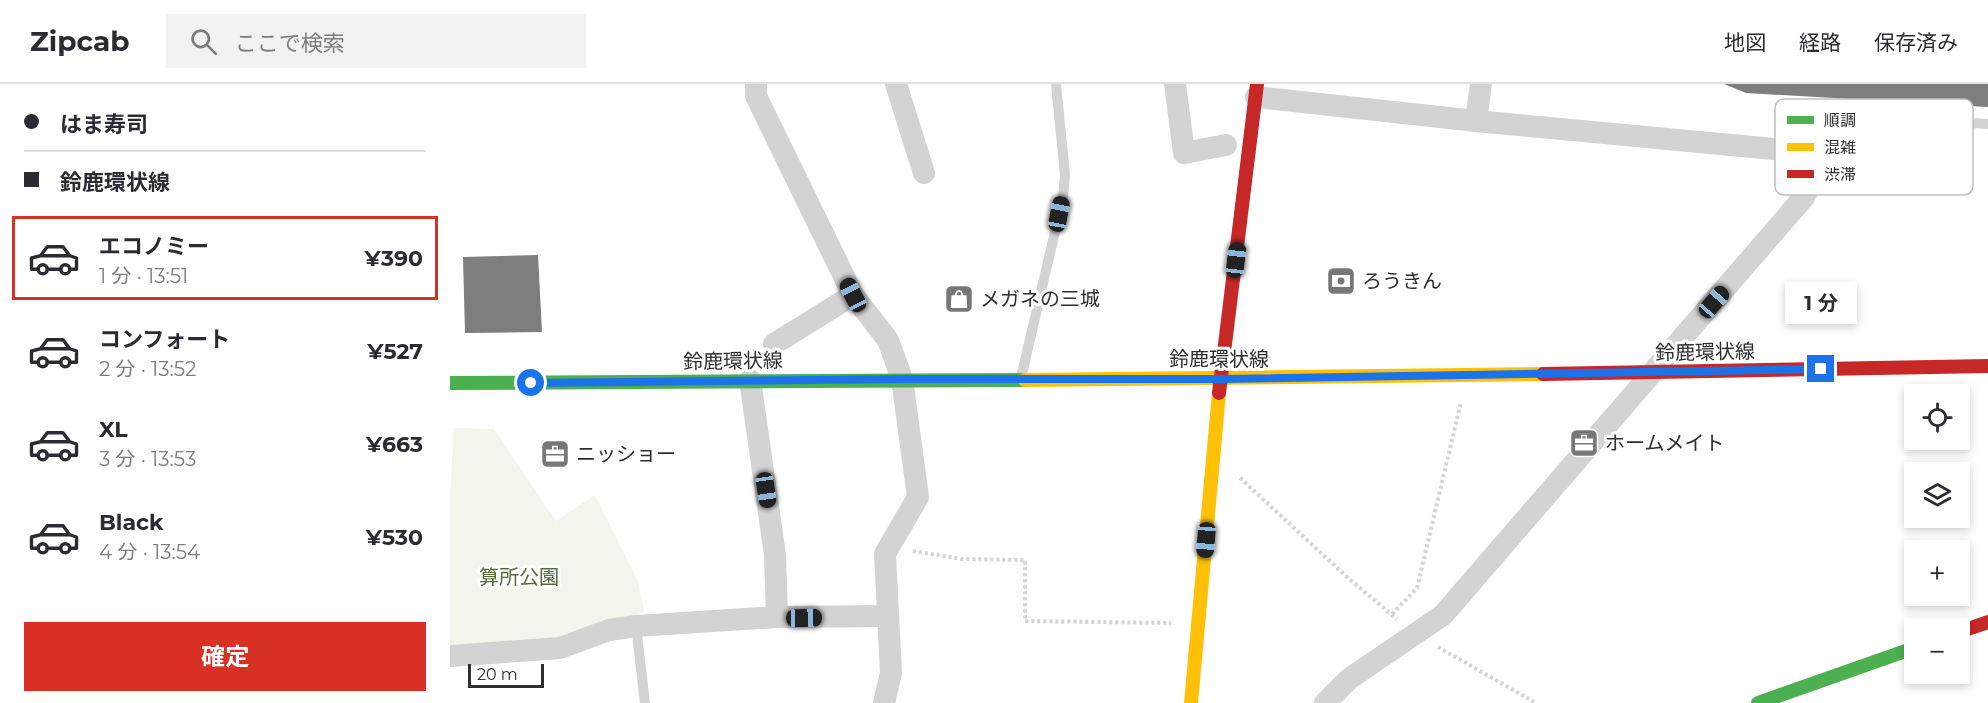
<!DOCTYPE html>
<html lang="ja">
<meta charset="utf-8">
<style>
:root{--surface:#fff;--page:#f2f2f3;--text:#2b2b33;--muted:#7c7c81;--line:#e1e1e2;--accent:#d93025}
body{margin:0;font-family:Montserrat,"Noto Sans JP",sans-serif;background:var(--page);color:var(--text);height:100vh;display:flex;flex-direction:column;font-size:22px;white-space:nowrap}
*{box-sizing:border-box;margin:0}
p{font-size:20px;color:var(--muted)}
.icon{flex:none;width:33px;height:33px;fill:none;stroke:currentColor;stroke-width:2;stroke-linecap:round;stroke-linejoin:round}
.map{position:relative;flex:1;overflow:hidden}
.drawer{display:flex;flex-direction:column;background:var(--surface);width:450px}
.drawer>*{flex:none}
.guide{display:grid;align-content:center;height:132px;padding:0 24px;background:var(--surface)}
.tools{position:absolute;left:1454px;top:300px;display:grid;gap:12px}
.tools a{display:grid;place-items:center;width:66px;height:66px;border-radius:0px;background:var(--surface);box-shadow:0 3px 9px #0003;font-size:30px}
.scale{position:absolute;left:18px;bottom:15px;width:76px;box-sizing:border-box;padding-left:6px;border:3px solid #2e2e2e;border-top:0;font-size:16px;line-height:21px;white-space:nowrap;color:#2e2e2e;-webkit-text-stroke:4px #fff;paint-order:stroke}
.end{position:absolute;width:27px;height:27px;margin:-14px;border:8px solid #1a73e8;background:#fff;box-shadow:0 0 0 3px #fff}
.from{border-radius:50%}
.bubble{position:absolute;height:42px;border-radius:0px;background:var(--surface);box-shadow:0 3px 9px #0003;font-size:20px;font-weight:700;line-height:42px;text-align:center}
.car{position:absolute;width:18px;height:36px;margin:-18px -9px;border-radius:8px;box-shadow:0 0 4px 2px #0007;background:linear-gradient(#222 24%,#8ab4d8 0 40%,#222 0 76%,#8ab4d8 0 86%,#222 0)}
.guide b{display:flex;align-items:center;gap:21px;height:57px;font-size:22px}
.guide b+b{border-top:2px solid var(--line)}
.guide i{width:15px;height:15px;background:var(--text)}
ul{padding:0;list-style:none}
li{display:flex;align-items:center;gap:18px;height:84px;margin:0 12px 9px;padding:0 12px;border:3px solid transparent;border-radius:0px}
li div{flex:1}
li b{display:block;font-size:22px}
li em{font-style:normal;font-weight:700}
li.current{border-color:var(--accent)}
li>.icon{width:54px;height:54px;stroke-width:1.5}
.cta{display:flex;gap:12px;margin-top:auto;padding:12px 24px}
.cta a{flex:1;height:69px;border-radius:0px;background:var(--accent);color:#fff;font-size:24px;font-weight:700;line-height:69px;text-align:center}
header{display:flex;align-items:center;gap:36px;box-sizing:border-box;height:84px;padding:0 30px;background:var(--surface);border-bottom:2px solid var(--line)}
header strong{font-size:28px}
nav{display:flex;gap:33px;margin-inline-start:auto;font-size:21px}
.search{width:420px;height:54px;background:var(--page);display:flex;align-items:center;gap:15px;box-sizing:border-box;padding:0 21px;border-radius:0px;color:var(--muted);font-size:22px}
main{display:flex;flex:1;min-height:0}
.map>svg:first-child{display:block}
.green{fill:#f1f5eb}
.building{fill:#7e7e7e}
.lines{fill:none;stroke-linecap:round;stroke-linejoin:round}
.path{stroke:#d3d3d3;stroke-width:4;stroke-dasharray:3 3;stroke-linecap:butt}
.lane{stroke:#d3d3d3;stroke-width:10}
.street{stroke:#d3d3d3;stroke-width:22}
.fast{stroke:#4caf50;stroke-width:14}
.slow{stroke:#ffc107;stroke-width:14}
.jam{stroke:#c62828;stroke-width:14}
.route{stroke:#1a73e8;stroke-width:8}
.labels{text-anchor:middle;dominant-baseline:central;stroke-width:6;stroke-linejoin:round;paint-order:stroke}
.poi-label{font-size:20px;fill:#2e2e2e;stroke:#fff;text-anchor:start}
.street-label{font-size:20px;fill:#2e2e2e;stroke:#fff}
.park-label{font-size:20px;fill:#546b3a;stroke:#fff}
.key{fill:#fff;stroke:#c0c0c0;stroke-width:1.5}
.key-label{font-size:16px;fill:#2e2e2e}
</style>
<header>
<strong>Zipcab</strong>
<div class="search"><svg class="icon" aria-label="search" viewBox="0 0 24 24"><circle cx="10" cy="10" r="6"/><path d="M15 15l6 6"/></svg>ここで検索</div>
<nav><a>地図</a><a>経路</a><a>保存済み</a></nav>
</header>
<main>
<section class="drawer">
<div class="guide">
<b><i class="from"></i>はま寿司</b>
<b><i></i>鈴鹿環状線</b>
</div>
<ul>
<li class="current"><svg class="icon" aria-label="car" viewBox="0 0 24 24"><path d="M5 17H2v-5l4-1 3-4h7l3 4 3 1v5h-3M9 17h6M6 11h13"/><circle cx="7" cy="17" r="2"/><circle cx="17" cy="17" r="2"/></svg><div><b>エコノミー</b><p>1 分 · 13:51</p></div><em>¥390</em></li>
<li><svg class="icon" aria-label="car" viewBox="0 0 24 24"><path d="M5 17H2v-5l4-1 3-4h7l3 4 3 1v5h-3M9 17h6M6 11h13"/><circle cx="7" cy="17" r="2"/><circle cx="17" cy="17" r="2"/></svg><div><b>コンフォート</b><p>2 分 · 13:52</p></div><em>¥527</em></li>
<li><svg class="icon" aria-label="car" viewBox="0 0 24 24"><path d="M5 17H2v-5l4-1 3-4h7l3 4 3 1v5h-3M9 17h6M6 11h13"/><circle cx="7" cy="17" r="2"/><circle cx="17" cy="17" r="2"/></svg><div><b>XL</b><p>3 分 · 13:53</p></div><em>¥663</em></li>
<li><svg class="icon" aria-label="car" viewBox="0 0 24 24"><path d="M5 17H2v-5l4-1 3-4h7l3 4 3 1v5h-3M9 17h6M6 11h13"/><circle cx="7" cy="17" r="2"/><circle cx="17" cy="17" r="2"/></svg><div><b>Black</b><p>4 分 · 13:54</p></div><em>¥530</em></li>
</ul>
<div class="cta"><a>確定</a></div>
</section>
<div class="map">
<svg width="1538" height="619" viewBox="0 0 1538 619">
<rect width="100%" height="100%" fill="#fff"/>
<polygon class="green" points="4,344 44,345 106,437 145,411 188,497 194,528 108,559 0,563 0,413"/>
<g class="building">
<polygon points="1274,0 1538,0 1538,23 1296,9"/>
<polygon points="88,171 92,248 15,249 13,173"/>
</g>
<g class="lines">
<g class="path">
<polyline points="790,394 898,494 947,535"/>
<polyline points="463,467 512,475 575,476 575,537 721,539"/>
<polyline points="942,530 967,504 1011,318"/>
<polyline points="988,563 1086,619"/>
</g>
<g class="lane">
<polyline points="1377,70 1392,31 1538,40"/>
<polyline points="571,294 613,113 615,91 606,0"/>
<polyline points="186,542 195,619"/>
</g>
<g class="street">
<polyline points="306,0 306,12 403,211 438,256 452,295 468,413 435,470 441,589 434,619"/>
<polyline points="446,0 474,89"/>
<polyline points="725,0 734,69 776,61"/>
<polyline points="806,13 1026,37 1377,70 1354,113 993,531 899,595 875,619"/>
<polyline points="1026,37 1031,0"/>
<polyline points="324,260 403,211"/>
<polyline points="300,296 325,471 327,533"/>
<polyline points="0,572 110,564 159,546 186,542 327,533 438,532"/>
</g>
<g class="fast">
<polyline points="0,299 575,296"/>
<polyline points="1308,619 1464,564"/>
</g>
<g class="slow">
<polyline points="575,296 1093,290"/>
<polyline points="741,619 769,309"/>
</g>
<g class="jam">
<polyline points="1093,290 1538,282"/>
<polyline points="769,309 807,0"/>
<polyline points="1509,548 1538,538"/>
</g>
</g>
<g class="lines">
<polyline class="route" points="81,299 452,295 770,295 1371,285"/>
</g>
<defs>
<g id="bank-square" transform="scale(1.5)"><rect x="-9" y="-9" width="18" height="18" rx="4" fill="#777" stroke="#fff"/><path d="M-6-4H6V4H-6ZM0-2.3a2.3 2.3 0 1 0 0 4.6a2.3 2.3 0 1 0 0-4.6Z" fill="#fff"/></g>
<g id="shop-square" transform="scale(1.5)"><rect x="-9" y="-9" width="18" height="18" rx="4" fill="#777" stroke="#fff"/><path d="M-5-2.5h2.3a2.7 3.5 0 0 1 5.4 0H5L5.5 6h-11ZM-1.5-2.5h3a1.5 2.3 0 0 0-3 0Z" fill="#fff"/></g>
<g id="office-square" transform="scale(1.5)"><rect x="-9" y="-9" width="18" height="18" rx="4" fill="#777" stroke="#fff"/><path d="M-6-3h4V-5.5h4V-3h4V5H-6ZM-1-4.5V-3h2v-1.5ZM-6 0V1H6V0Z" fill="#fff"/></g>
</defs>
<g fill-rule="evenodd">
<use href="#bank-square" x="891" y="197"/>
<use href="#shop-square" x="509" y="215"/>
<use href="#office-square" x="1134" y="359"/>
<use href="#office-square" x="105" y="370"/>
</g>
<g class="labels">
<g class="poi-label">
<text x="912" y="197">ろうきん</text>
<text x="530" y="215">メガネの三城</text>
<text x="1155" y="359">ホームメイト</text>
<text x="126" y="370">ニッショー</text>
</g>
<g class="street-label">
<text transform="translate(1255 268) rotate(-1)">鈴鹿環状線</text>
<text x="769" y="275">鈴鹿環状線</text>
<text transform="translate(283 277) rotate(-1)">鈴鹿環状線</text>
</g>
<g class="park-label">
<text x="69" y="493">算所公園</text>
</g>
</g>
<rect x="1325" y="15" width="198" height="96" rx="9" class="key"/>
<rect x="1337" y="32" width="27" height="8" fill="#4caf50"/>
<rect x="1337" y="59" width="27" height="8" fill="#ffc107"/>
<rect x="1337" y="86" width="27" height="8" fill="#c62828"/>
<g class="key-label">
<text x="1374" y="42">順調</text>
<text x="1374" y="69">混雑</text>
<text x="1374" y="96">渋滞</text>
</g>
</svg>
<div class="tools">
<a><svg class="icon" aria-label="locate" viewBox="0 0 24 24"><circle cx="12" cy="12" r="6"/><path d="M12 2v4M12 18v4M2 12h4M18 12h4"/></svg></a>
<a><svg class="icon" aria-label="layers" viewBox="0 0 24 24"><path d="M12 4l9 5-9 5-9-5zM3 14l9 5 9-5"/></svg></a>
<a>+</a>
<a>−</a>
</div>
<div class="scale">20 m</div>
<i class="end from" style="left:81px;top:299px"></i>
<i class="end" style="left:1371px;top:285px"></i>
<div class="bubble" style="left:1335px;top:198px;width:72px">1 分</div>
<i class="car" style="left:609px;top:130px;rotate:11deg"></i>
<i class="car" style="left:786px;top:176px;rotate:7deg"></i>
<i class="car" style="left:403px;top:211px;rotate:333deg"></i>
<i class="car" style="left:1264px;top:218px;rotate:41deg"></i>
<i class="car" style="left:316px;top:406px;rotate:172deg"></i>
<i class="car" style="left:756px;top:456px;rotate:185deg"></i>
<i class="car" style="left:354px;top:534px;rotate:89deg"></i>
</div>
</main>
